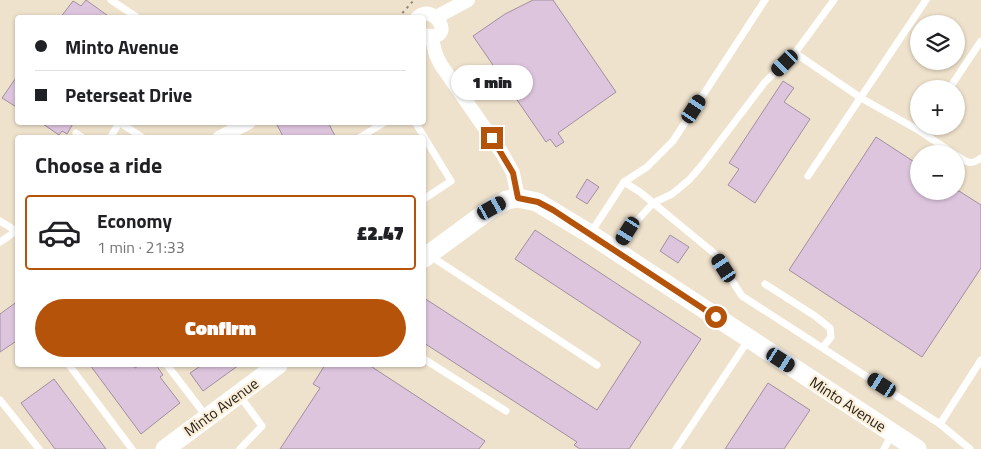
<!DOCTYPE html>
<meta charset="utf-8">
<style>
:root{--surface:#fff;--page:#f6f6f6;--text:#202124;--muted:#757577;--line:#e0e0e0;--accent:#b45309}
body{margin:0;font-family:"Titillium Web",sans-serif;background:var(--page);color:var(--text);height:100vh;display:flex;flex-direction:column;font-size:19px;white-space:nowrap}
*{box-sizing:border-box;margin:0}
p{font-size:16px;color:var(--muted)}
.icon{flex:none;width:28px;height:28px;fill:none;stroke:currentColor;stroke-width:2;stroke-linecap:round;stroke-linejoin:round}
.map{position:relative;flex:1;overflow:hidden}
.panel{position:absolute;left:15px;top:135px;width:411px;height:232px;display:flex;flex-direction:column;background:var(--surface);border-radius:5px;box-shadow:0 1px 4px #0004}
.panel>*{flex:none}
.top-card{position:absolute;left:15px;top:15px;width:411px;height:110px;border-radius:5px;box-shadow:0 1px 4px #0004;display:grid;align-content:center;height:110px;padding:0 20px;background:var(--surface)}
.buttons{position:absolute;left:910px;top:15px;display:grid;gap:10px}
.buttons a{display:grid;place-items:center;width:55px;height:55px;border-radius:50%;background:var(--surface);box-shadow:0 1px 4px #0004;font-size:25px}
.end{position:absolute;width:22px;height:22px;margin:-11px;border:6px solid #b45309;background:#fff;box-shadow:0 0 0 2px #fff}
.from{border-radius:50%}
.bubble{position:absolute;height:35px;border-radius:18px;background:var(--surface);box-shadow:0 1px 4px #0004;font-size:16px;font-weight:800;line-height:35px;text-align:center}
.car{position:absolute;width:15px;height:30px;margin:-15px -8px;border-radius:6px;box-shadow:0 0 4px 1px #0007;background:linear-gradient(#222 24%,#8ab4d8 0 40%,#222 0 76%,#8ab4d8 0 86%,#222 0)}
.top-card b{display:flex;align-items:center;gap:18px;height:48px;font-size:19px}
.top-card b+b{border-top:1px solid var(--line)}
.top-card i{width:12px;height:12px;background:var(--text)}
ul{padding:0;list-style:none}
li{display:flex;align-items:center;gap:15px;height:75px;margin:0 10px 8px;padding:0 10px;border:2px solid transparent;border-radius:5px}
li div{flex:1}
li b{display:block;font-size:19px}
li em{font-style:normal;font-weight:800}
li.on{border-color:var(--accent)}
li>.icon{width:45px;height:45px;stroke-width:1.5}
h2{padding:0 20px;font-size:22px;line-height:60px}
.button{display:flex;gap:10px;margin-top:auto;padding:10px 20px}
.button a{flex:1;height:58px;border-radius:30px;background:var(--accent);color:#fff;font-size:20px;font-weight:800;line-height:58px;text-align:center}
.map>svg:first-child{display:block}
.building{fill:#ddc5de;stroke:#a18fa1}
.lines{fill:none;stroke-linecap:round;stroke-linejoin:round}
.path{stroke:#918778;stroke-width:2;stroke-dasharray:2.5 4;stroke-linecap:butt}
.lane{stroke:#fff;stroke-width:7}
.street{stroke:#fff;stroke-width:14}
.secondary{stroke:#fff;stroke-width:19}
.route{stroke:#b45309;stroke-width:6}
.labels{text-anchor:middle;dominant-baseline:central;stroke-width:4.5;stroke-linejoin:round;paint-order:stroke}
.street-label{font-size:15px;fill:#252018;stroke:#fcefd9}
</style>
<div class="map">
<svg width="981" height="449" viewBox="0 0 981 449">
<rect width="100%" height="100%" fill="#efe2cc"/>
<g class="building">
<polygon points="86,0 111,18 60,18 73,1 81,6"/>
<polygon points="533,0 553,0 616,92 558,133 564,142 556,147 550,139 546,142 473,36 505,14"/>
<polygon points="18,75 18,108 2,98"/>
<polygon points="783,81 794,88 784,102 810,119 755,203 728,185 739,169 729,163"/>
<polygon points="40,122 74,122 67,134 62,131 59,135"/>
<polygon points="282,122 328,122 336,138 284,138 277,125"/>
<polygon points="876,137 919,165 919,191 959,191 981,205 981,268 922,357 789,270"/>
<polygon points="587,179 599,187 587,204 576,197"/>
<polygon points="535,230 701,339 629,449 580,449 574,445 577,442 424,343 424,298 597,410 641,342 515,259"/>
<polygon points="670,235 689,247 678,263 660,251"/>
<polygon points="18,301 18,340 0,352 0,314"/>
<polygon points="90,365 133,365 135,368 140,365 156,365 163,375 160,377 180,403 141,434"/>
<polygon points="202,365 239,365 203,391 190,373"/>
<polygon points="325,365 369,365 485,441 479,449 280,449 320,388 313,384"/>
<polygon points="54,379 106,449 55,449 21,403"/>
<polygon points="768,383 810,410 784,449 725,449"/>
</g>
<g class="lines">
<polyline class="path" points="398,18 414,0"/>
<g class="lane">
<polyline points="111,0 138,18"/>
<polyline points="795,53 834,0"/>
<polyline points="949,89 981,41"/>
<polyline points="119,122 143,138"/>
<polyline points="415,122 451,181 424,199"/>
<polyline points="76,133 83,138"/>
<polyline points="110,138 119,123"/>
<polyline points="359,138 385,122"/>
<path d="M956,155c10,7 15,11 25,3"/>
<polyline points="808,176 926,0"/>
<polyline points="624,182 640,192 715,254 742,296 940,424 970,449"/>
<polyline points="0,221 16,231 0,242"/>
<polyline points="590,234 624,182 647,167 673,141 765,0"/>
<polyline points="616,250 628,231 653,203 672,194 689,180 702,165 765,82 795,53 861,98 920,131 954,154"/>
<polyline points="429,255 597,365"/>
<polyline points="765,284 815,316 830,328 831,337 823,347"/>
<polyline points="424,359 506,411"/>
<polyline points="69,365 132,449"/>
<polyline points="167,365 206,416"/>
<polyline points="239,395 262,426 240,449"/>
<polyline points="0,400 39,449"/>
<polyline points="940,424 981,360"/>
<polyline points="676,449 749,339"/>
<polyline points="884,449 892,434"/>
</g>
<g class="street">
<polyline points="440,15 468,0"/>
<path d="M417,18c18,-18 41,26 7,17"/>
<polyline points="431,36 436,55 441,65 502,153 513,173 518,198"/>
<polyline points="219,138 249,122"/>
</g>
<g class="secondary">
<polyline points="424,258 492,208 507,200 518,198 537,202 590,234 917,449"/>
<polyline points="165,449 278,365"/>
</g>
</g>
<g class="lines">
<polyline class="route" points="492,138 513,173 518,198 538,202 553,210 716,317"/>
</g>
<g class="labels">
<g class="street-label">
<text transform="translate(848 404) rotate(33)">Minto Avenue</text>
<text transform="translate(221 407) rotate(-36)">Minto Avenue</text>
</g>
</g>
</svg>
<div class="buttons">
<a><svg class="icon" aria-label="layers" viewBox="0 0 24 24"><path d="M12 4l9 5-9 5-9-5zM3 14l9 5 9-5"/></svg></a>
<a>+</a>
<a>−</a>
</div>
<i class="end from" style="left:716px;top:317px"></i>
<i class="end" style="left:492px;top:138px"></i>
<div class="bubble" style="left:451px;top:65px;width:82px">1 min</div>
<i class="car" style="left:785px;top:63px;rotate:225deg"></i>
<i class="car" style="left:694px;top:109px;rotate:33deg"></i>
<i class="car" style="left:492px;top:208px;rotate:61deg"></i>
<i class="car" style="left:628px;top:231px;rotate:212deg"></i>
<i class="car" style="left:724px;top:268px;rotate:327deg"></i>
<i class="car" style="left:781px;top:360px;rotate:123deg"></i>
<i class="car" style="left:882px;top:385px;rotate:303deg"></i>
<div class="top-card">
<b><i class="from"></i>Minto Avenue</b>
<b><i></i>Peterseat Drive</b>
</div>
<section class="panel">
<h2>Choose a ride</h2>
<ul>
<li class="on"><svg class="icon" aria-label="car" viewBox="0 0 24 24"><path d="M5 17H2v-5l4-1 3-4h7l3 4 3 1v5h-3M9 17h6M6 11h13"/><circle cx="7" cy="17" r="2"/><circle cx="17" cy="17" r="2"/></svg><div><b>Economy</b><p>1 min · 21:33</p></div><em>£2.47</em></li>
</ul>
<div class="button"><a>Confirm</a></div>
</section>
</div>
